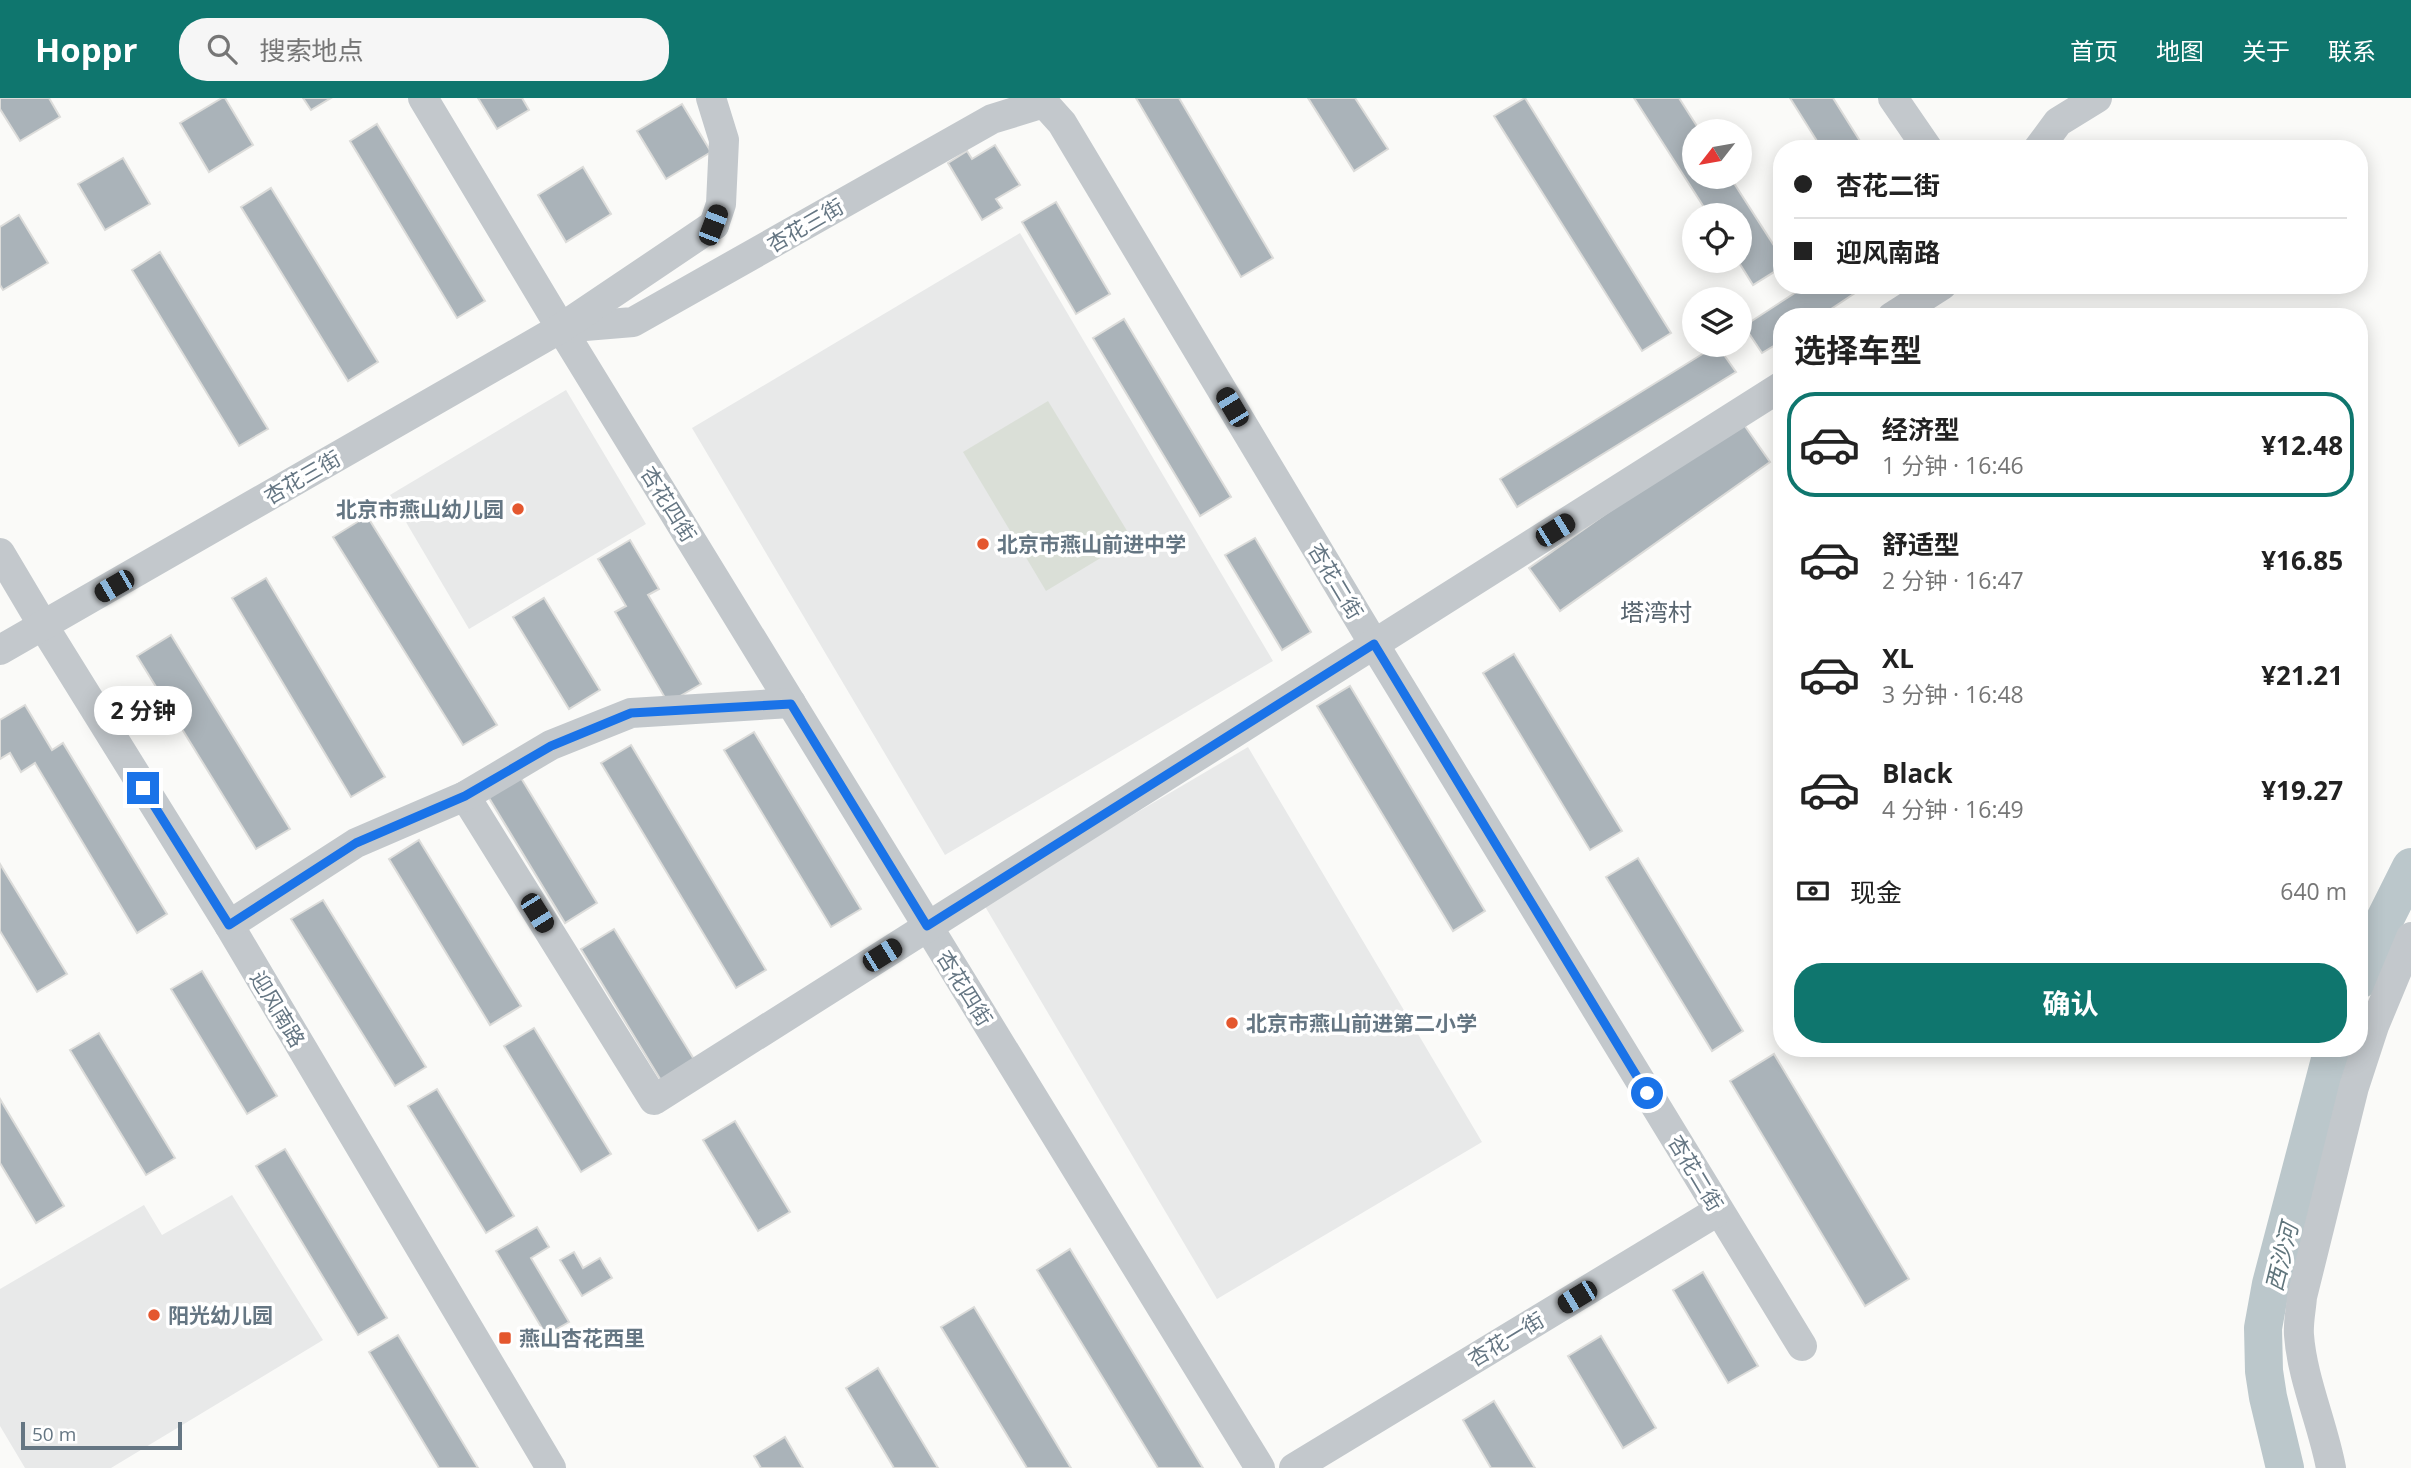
<!DOCTYPE html>
<html lang="zh">
<meta charset="utf-8">
<style>
:root{--surface:#fff;--page:#f6f6f6;--text:#222;--muted:#767676;--line:#e0e0e0;--accent:#0f766e}
body{margin:0;font-family:"Open Sans","Noto Sans SC",sans-serif;background:var(--page);color:var(--text);height:100vh;display:flex;flex-direction:column;font-size:26px;white-space:nowrap}
*{box-sizing:border-box;margin:0}
p{font-size:23px;color:var(--muted)}
.icon{flex:none;width:38px;height:38px;fill:none;stroke:currentColor;stroke-width:2;stroke-linecap:round;stroke-linejoin:round}
.map{position:relative;flex:1;overflow:hidden}
.drawer{position:absolute;left:1773px;top:210px;width:595px;height:749px;display:flex;flex-direction:column;background:var(--surface);border-radius:28px;box-shadow:0 4px 18px #0003}
.drawer>*{flex:none}
.hud{position:absolute;left:1773px;top:42px;width:595px;height:154px;border-radius:28px;box-shadow:0 4px 18px #0003;display:grid;align-content:center;height:154px;padding:0 21px;background:var(--surface)}
.needle{width:46px;rotate:239deg}
.fabs{position:absolute;left:1682px;top:21px;display:grid;gap:14px}
.fabs a{display:grid;place-items:center;width:70px;height:70px;border-radius:50%;background:var(--surface);box-shadow:0 4px 18px #0003;font-size:35px}
.scale{position:absolute;left:21px;bottom:18px;width:161px;box-sizing:border-box;padding-left:7px;border:4px solid #657683;border-top:0;font-size:19px;line-height:24px;white-space:nowrap;color:#657683;-webkit-text-stroke:5px #fff;paint-order:stroke}
.end{position:absolute;width:32px;height:32px;margin:-16px;border:9px solid #1a73e8;background:#fff;box-shadow:0 0 0 4px #fff}
.from{border-radius:50%}
.bubble{position:absolute;height:49px;border-radius:24px;background:var(--surface);box-shadow:0 4px 18px #0003;font-size:23px;font-weight:700;line-height:49px;text-align:center}
.car{position:absolute;width:21px;height:42px;margin:-21px -10px;border-radius:9px;box-shadow:0 0 5px 2px #0007;background:linear-gradient(#222 24%,#8ab4d8 0 40%,#222 0 76%,#8ab4d8 0 86%,#222 0)}
.hud b{display:flex;align-items:center;gap:24px;height:66px;font-size:26px}
.hud b+b{border-top:2px solid var(--line)}
.hud i{width:18px;height:18px;background:var(--text)}
ul{padding:0;list-style:none}
li{display:flex;align-items:center;gap:21px;height:105px;margin:0 14px 10px;padding:0 7px;border:4px solid transparent;border-radius:28px}
li div{flex:1}
li b{display:block;font-size:26px}
li em{font-style:normal;font-weight:700}
li.selected{border-color:var(--accent)}
li>.icon{width:63px;height:63px;stroke-width:1.5}
h2{padding:0 21px;font-size:32px;line-height:84px}
.pay{display:flex;align-items:center;gap:18px;height:77px;padding:0 21px;font-size:26px}
.pay p{margin-inline-start:auto}
.cta{display:flex;gap:14px;margin-top:auto;padding:14px 21px}
.cta a{flex:1;height:80px;border-radius:28px;background:var(--accent);color:#fff;font-size:28px;font-weight:700;line-height:80px;text-align:center}
header{display:flex;align-items:center;gap:42px;box-sizing:border-box;height:98px;padding:0 35px;background:var(--accent);color:#fff}
header strong{font-size:33px}
nav{display:flex;gap:38px;margin-inline-start:auto;font-size:24px}
.search{width:490px;height:63px;background:var(--page);display:flex;align-items:center;gap:18px;box-sizing:border-box;padding:0 24px;border-radius:28px;color:var(--muted);font-size:26px}
.map>svg:first-child{display:block}
.built{fill:#e8e9e9}
.green{fill:#dadfd7}
.lines{fill:none;stroke-linecap:round;stroke-linejoin:round}
.river{stroke:#bbc7cb;stroke-width:38}
.building{fill:#aab3b9;stroke:#dcdcda;stroke-width:2}
.minor{stroke:#c3c8cc;stroke-width:30}
.route{stroke:#1a73e8;stroke-width:9}
.poi-dot{fill:#e4572e;stroke:#fff;stroke-width:2.5}
.labels{text-anchor:middle;dominant-baseline:central;stroke-width:7;stroke-linejoin:round;paint-order:stroke}
.street-label{font-size:21px;fill:#657683;stroke:#fff}
.poi-label{font-size:21px;font-weight:bold;fill:#657683;stroke:#fff;text-anchor:start}
.water-label{font-size:23px;font-style:italic;fill:#60757c;stroke:#fff}
.quarter-label{font-size:24px;fill:#57646e;stroke:#fff}
</style>
<header>
<strong>Hoppr</strong>
<div class="search"><svg class="icon" aria-label="search" viewBox="0 0 24 24"><circle cx="10" cy="10" r="6"/><path d="M15 15l6 6"/></svg>搜索地点</div>
<nav><a>首页</a><a>地图</a><a>关于</a><a>联系</a></nav>
</header>
<div class="map">
<svg width="2411" height="1370" viewBox="0 0 2411 1370">
<rect width="100%" height="100%" fill="#fafaf8"/>
<g class="built">
<polygon points="1020,135 1273,563 945,757 692,330"/>
<polygon points="566,292 646,426 469,531 390,397"/>
<polygon points="1248,649 1482,1044 1217,1201 983,805"/>
<polygon points="232,1097 323,1242 111,1370 25,1370 0,1328 0,1191 144,1107 162,1137"/>
</g>
<polygon class="green" points="1048,303 1132,441 1046,493 963,354"/>
<g class="lines">
<g class="river">
<polyline points="2359,882 2384,823 2411,769"/>
<polyline points="2285,1370 2268,1299 2264,1273 2263,1230 2271,1186 2333,950"/>
</g>
</g>
<g class="building">
<polygon points="0,0 49,0 60,19 20,43 0,11"/>
<polygon points="222,0 225,0 253,47 209,74 180,25"/>
<polygon points="303,0 331,0 311,12"/>
<polygon points="478,0 522,0 529,12 497,31"/>
<polygon points="1136,0 1179,0 1273,160 1241,179"/>
<polygon points="1308,0 1355,0 1388,51 1354,73"/>
<polygon points="1525,0 1671,235 1642,253 1494,18"/>
<polygon points="1634,0 1679,0 1700,33 1694,33 1694,79 1730,79 1782,160 1782,169 1753,187 1738,163 1740,117 1709,117"/>
<polygon points="1790,0 1833,0 1865,51 1822,51"/>
<polygon points="682,6 711,54 666,81 637,33"/>
<polygon points="377,26 485,203 457,220 350,43"/>
<polygon points="995,47 1020,87 996,101 1002,110 982,122 948,65 967,53 972,61"/>
<polygon points="123,60 150,106 105,132 78,86"/>
<polygon points="583,69 611,116 566,144 538,97"/>
<polygon points="271,90 378,264 348,283 241,109"/>
<polygon points="1056,104 1110,196 1076,216 1022,124"/>
<polygon points="19,117 48,165 3,192 0,187 0,129"/>
<polygon points="160,154 268,331 239,348 132,172"/>
<polygon points="1807,187 1867,187 1819,219 1782,219 1782,243 1762,255 1744,228"/>
<polygon points="1124,221 1231,399 1200,418 1093,240"/>
<polygon points="1717,247 1736,274 1517,409 1500,381"/>
<polygon points="1740,321 1770,364 1560,513 1529,470"/>
<polygon points="367,418 497,627 463,647 333,439"/>
<polygon points="1255,440 1311,534 1282,552 1225,457"/>
<polygon points="630,442 659,491 648,497 701,586 668,605 615,514 626,508 598,461"/>
<polygon points="266,480 385,679 351,699 232,500"/>
<polygon points="544,500 600,592 569,611 513,519"/>
<polygon points="171,537 290,731 256,751 137,558"/>
<polygon points="1514,556 1622,733 1590,752 1483,575"/>
<polygon points="1350,588 1485,813 1453,833 1317,608"/>
<polygon points="25,607 52,652 63,645 167,816 137,835 35,665 21,674 10,655 0,661 0,622"/>
<polygon points="754,634 861,811 831,829 724,652"/>
<polygon points="631,647 766,872 736,890 601,665"/>
<polygon points="518,675 597,805 565,825 486,695"/>
<polygon points="419,742 521,908 490,927 389,761"/>
<polygon points="1638,760 1743,933 1712,953 1606,779"/>
<polygon points="0,766 67,876 37,894 0,833"/>
<polygon points="323,802 426,969 395,988 291,821"/>
<polygon points="614,831 695,963 662,984 581,851"/>
<polygon points="202,873 277,998 247,1016 171,891"/>
<polygon points="534,930 611,1056 581,1074 504,948"/>
<polygon points="99,935 175,1060 146,1077 70,952"/>
<polygon points="1774,956 1909,1181 1865,1208 1730,983"/>
<polygon points="437,991 514,1118 486,1135 408,1008"/>
<polygon points="0,1001 64,1108 36,1125 0,1065"/>
<polygon points="735,1023 790,1114 758,1133 703,1042"/>
<polygon points="285,1051 387,1220 358,1237 256,1068"/>
<polygon points="537,1129 549,1149 531,1160 569,1224 546,1237 496,1153"/>
<polygon points="1070,1151 1203,1370 1158,1370 1037,1172"/>
<polygon points="574,1154 583,1170 600,1160 612,1180 582,1198 560,1162"/>
<polygon points="1703,1174 1758,1268 1728,1285 1673,1192"/>
<polygon points="974,1209 1071,1370 1027,1370 941,1229"/>
<polygon points="398,1237 478,1370 439,1370 369,1254"/>
<polygon points="1601,1238 1656,1330 1623,1350 1568,1258"/>
<polygon points="878,1270 938,1370 894,1370 846,1290"/>
<polygon points="1494,1303 1535,1370 1491,1370 1463,1322"/>
<polygon points="785,1339 803,1370 761,1370 754,1358"/>
</g>
<g class="lines">
<g class="minor">
<polyline points="423,0 561,230 1260,1370"/>
<polyline points="711,0 724,42 721,106 714,127"/>
<polyline points="1893,0 1928,51"/>
<polyline points="2038,51 2058,24 2097,0"/>
<polyline points="1892,219 1942,187"/>
<polyline points="561,230 633,224 992,21 1044,5 1062,25 1374,546 1802,1248"/>
<polyline points="0,455 44,529 229,827 551,1370"/>
<polyline points="0,552 561,230 714,127"/>
<polyline points="465,698 654,1002 1782,288"/>
<polyline points="229,827 356,745 465,698 551,647 631,615 791,605"/>
<polyline points="1294,1370 1718,1113"/>
<path d="M2331,1370c-8,-43 -29,-90 -32,-133 -1,-12 2,-25 3,-38l52,-210 20,-61 37,-89"/>
</g>
</g>
<g class="lines">
<polyline class="route" points="143,690 229,827 356,745 465,698 551,648 631,615 791,606 927,828 1374,546 1647,995"/>
</g>
<g class="poi-dot">
<circle cx="518" cy="411" r="7"/>
<circle cx="983" cy="446" r="7"/>
<circle cx="1232" cy="925" r="7"/>
<circle cx="154" cy="1217" r="7"/>
<rect x="498" y="1233" width="14" height="14" rx="3.5"/>
</g>
<g class="labels">
<g class="street-label">
<text transform="translate(805 127) rotate(-30)">杏花三街</text>
<text transform="translate(302 379) rotate(-30)">杏花三街</text>
<text transform="translate(669 406) rotate(58)">杏花四街</text>
<text transform="translate(1336 483) rotate(59)">杏花二街</text>
<text transform="translate(965 890) rotate(58)">杏花四街</text>
<text transform="translate(278 911) rotate(59)">迎风南路</text>
<text transform="translate(1696 1075) rotate(59)">杏花二街</text>
<text transform="translate(1506 1241) rotate(-31)">杏花一街</text>
</g>
<g class="poi-label">
<text x="504" y="411" text-anchor="end">北京市燕山幼儿园</text>
<text x="997" y="446">北京市燕山前进中学</text>
<text x="1246" y="925">北京市燕山前进第二小学</text>
<text x="168" y="1217">阳光幼儿园</text>
<text x="519" y="1240">燕山杏花西里</text>
</g>
<g class="water-label">
<text transform="translate(2281 1159) rotate(-76)">西沙河</text>
</g>
<g class="quarter-label">
<text x="1656" y="513">塔湾村</text>
</g>
</g>
</svg>
<div class="fabs">
<a><svg class="needle" viewBox="-14 -14 28 28"><path d="M0-13l5 13h-10z" fill="#e53935"/><path d="M0 13l5-13h-10z" fill="#767676"/></svg></a>
<a><svg class="icon" aria-label="locate" viewBox="0 0 24 24"><circle cx="12" cy="12" r="6"/><path d="M12 2v4M12 18v4M2 12h4M18 12h4"/></svg></a>
<a><svg class="icon" aria-label="layers" viewBox="0 0 24 24"><path d="M12 4l9 5-9 5-9-5zM3 14l9 5 9-5"/></svg></a>
</div>
<div class="scale">50 m</div>
<i class="end from" style="left:1647px;top:995px"></i>
<i class="end" style="left:143px;top:690px"></i>
<div class="bubble" style="left:94px;top:588px;width:98px">2 分钟</div>
<i class="car" style="left:713px;top:127px;rotate:21deg"></i>
<i class="car" style="left:1232px;top:309px;rotate:329deg"></i>
<i class="car" style="left:1555px;top:432px;rotate:58deg"></i>
<i class="car" style="left:114px;top:488px;rotate:240deg"></i>
<i class="car" style="left:537px;top:815px;rotate:148deg"></i>
<i class="car" style="left:882px;top:857px;rotate:58deg"></i>
<i class="car" style="left:1577px;top:1199px;rotate:239deg"></i>
<div class="hud">
<b><i class="from"></i>杏花二街</b>
<b><i></i>迎风南路</b>
</div>
<section class="drawer">
<h2>选择车型</h2>
<ul>
<li class="selected"><svg class="icon" aria-label="car" viewBox="0 0 24 24"><path d="M5 17H2v-5l4-1 3-4h7l3 4 3 1v5h-3M9 17h6M6 11h13"/><circle cx="7" cy="17" r="2"/><circle cx="17" cy="17" r="2"/></svg><div><b>经济型</b><p>1 分钟 · 16:46</p></div><em>¥12.48</em></li>
<li><svg class="icon" aria-label="car" viewBox="0 0 24 24"><path d="M5 17H2v-5l4-1 3-4h7l3 4 3 1v5h-3M9 17h6M6 11h13"/><circle cx="7" cy="17" r="2"/><circle cx="17" cy="17" r="2"/></svg><div><b>舒适型</b><p>2 分钟 · 16:47</p></div><em>¥16.85</em></li>
<li><svg class="icon" aria-label="car" viewBox="0 0 24 24"><path d="M5 17H2v-5l4-1 3-4h7l3 4 3 1v5h-3M9 17h6M6 11h13"/><circle cx="7" cy="17" r="2"/><circle cx="17" cy="17" r="2"/></svg><div><b>XL</b><p>3 分钟 · 16:48</p></div><em>¥21.21</em></li>
<li><svg class="icon" aria-label="car" viewBox="0 0 24 24"><path d="M5 17H2v-5l4-1 3-4h7l3 4 3 1v5h-3M9 17h6M6 11h13"/><circle cx="7" cy="17" r="2"/><circle cx="17" cy="17" r="2"/></svg><div><b>Black</b><p>4 分钟 · 16:49</p></div><em>¥19.27</em></li>
</ul>
<div class="pay"><svg class="icon" aria-label="cash" viewBox="0 0 24 24"><path d="M3 7h18v10H3z"/><circle cx="12" cy="12" r="2"/></svg>现金<p>640 m</p></div>
<div class="cta"><a>确认</a></div>
</section>
</div>
